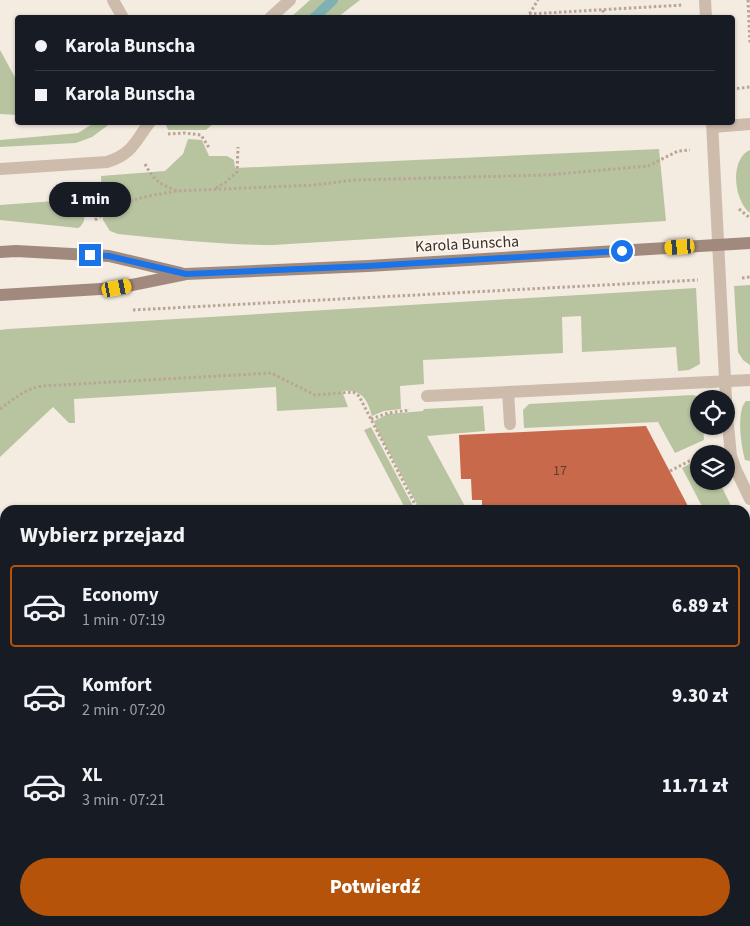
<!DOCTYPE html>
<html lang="pl">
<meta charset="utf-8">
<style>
:root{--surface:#171b24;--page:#242831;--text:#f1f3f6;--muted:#9ea1a6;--line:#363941;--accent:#b45309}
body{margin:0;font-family:"Source Sans 3",sans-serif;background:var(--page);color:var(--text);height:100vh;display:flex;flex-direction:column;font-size:19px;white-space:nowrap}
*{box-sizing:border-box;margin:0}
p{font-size:16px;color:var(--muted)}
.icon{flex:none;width:28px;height:28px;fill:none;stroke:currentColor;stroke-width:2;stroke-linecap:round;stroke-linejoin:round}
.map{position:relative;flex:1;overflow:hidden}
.sheet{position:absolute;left:0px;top:505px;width:750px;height:421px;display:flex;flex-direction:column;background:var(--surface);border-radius:15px 15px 0 0;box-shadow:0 1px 4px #0004}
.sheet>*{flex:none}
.banner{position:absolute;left:15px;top:15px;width:720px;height:110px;border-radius:5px;box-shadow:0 1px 4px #0004;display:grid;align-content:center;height:110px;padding:0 20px;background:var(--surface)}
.tools{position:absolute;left:690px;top:390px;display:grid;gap:10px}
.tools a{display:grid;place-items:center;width:45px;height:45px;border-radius:50%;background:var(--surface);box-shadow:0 1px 4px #0004;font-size:25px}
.end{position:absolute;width:22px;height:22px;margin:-11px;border:6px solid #1a73e8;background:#fff;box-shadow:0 0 0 2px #fff}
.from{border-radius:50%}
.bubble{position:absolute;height:35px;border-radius:18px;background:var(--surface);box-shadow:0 1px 4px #0004;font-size:16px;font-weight:800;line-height:35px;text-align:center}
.car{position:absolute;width:15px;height:30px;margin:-15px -8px;border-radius:6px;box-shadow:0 0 4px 1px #0007;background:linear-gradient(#f5c518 24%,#345 0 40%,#f5c518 0 76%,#345 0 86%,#f5c518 0)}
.banner b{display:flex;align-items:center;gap:18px;height:48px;font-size:19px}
.banner b+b{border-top:1px solid var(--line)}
.banner i{width:12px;height:12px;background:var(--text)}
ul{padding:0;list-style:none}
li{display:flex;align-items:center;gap:15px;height:82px;margin:0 10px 8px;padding:0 10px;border:2px solid transparent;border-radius:5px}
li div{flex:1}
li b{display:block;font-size:19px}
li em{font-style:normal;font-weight:800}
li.active{border-color:var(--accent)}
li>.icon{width:45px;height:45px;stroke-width:1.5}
h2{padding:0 20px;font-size:22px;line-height:60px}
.action{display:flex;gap:10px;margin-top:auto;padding:10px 20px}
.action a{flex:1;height:58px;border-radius:30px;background:var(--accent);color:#fff;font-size:20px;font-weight:800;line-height:58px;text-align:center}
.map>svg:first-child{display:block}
.green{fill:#b8c4a0}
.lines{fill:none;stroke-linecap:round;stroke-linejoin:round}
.stream{stroke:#7fb0b2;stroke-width:10}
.building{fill:#c8694b}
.path{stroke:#b9a596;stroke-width:3;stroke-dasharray:2.5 2.5;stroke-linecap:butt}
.lane{stroke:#cdbbac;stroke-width:12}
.street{stroke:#cdbbac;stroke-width:12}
.secondary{stroke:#a18a7d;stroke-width:12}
.route{stroke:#1a73e8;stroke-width:6}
.labels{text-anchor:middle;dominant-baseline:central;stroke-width:4;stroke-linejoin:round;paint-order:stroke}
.number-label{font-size:14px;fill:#5e3e33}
.street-label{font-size:16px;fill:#3b302b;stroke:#fbf5ee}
</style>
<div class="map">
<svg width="750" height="926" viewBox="0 0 750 926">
<rect width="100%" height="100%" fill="#f4ebe1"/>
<g class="green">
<polygon points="310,0 360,0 338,17 291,17"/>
<polygon points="0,50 17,81 17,115 0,114"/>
<polygon points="94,123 111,123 92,137 76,143 0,147 0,140 78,133"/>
<polygon points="168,123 168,122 214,123 206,130 168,130 166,125"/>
<path d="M188,139l14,1 7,16h18l7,4 1,8 424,-19 7,72 -393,24c-52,0 -104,-6 -155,-11l-8,-3 -7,-11 -2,-44 64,-5 18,-17z"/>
<path d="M750,150v63c-16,-12 -21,-54 0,-63z"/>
<path d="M83,199c1,10 5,24 -5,29l-78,-8v-15z"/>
<polygon points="750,285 750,365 743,360 738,352 734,286"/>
<path d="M696,288l4,76 -11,6 -11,1 -2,-24 -94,5 -1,-36 -19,1 1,36 -140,7 1,24 -24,2 1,23 -17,2 -12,5c-5,-17 -10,-27 -30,-25l6,16 -71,4 -1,-24 -202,12 1,24h-6l-16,-16 -53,50v-127l8,-1z"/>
<polygon points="693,395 702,398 699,399 699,426 703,426 704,440 675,453 658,422 524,428 523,410 529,404"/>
<path d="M746,401h4v60l-5,-1c-4,-14 -9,-49 1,-59z"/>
<polygon points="483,406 485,431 427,436 467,510 420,510 376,428 374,421 388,414 423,411 424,409"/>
<polygon points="371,427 415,510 406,510 364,430"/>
<polygon points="699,459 699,481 719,481 733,510 704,510 682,468"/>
<polygon points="638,921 726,921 729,926 640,926"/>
</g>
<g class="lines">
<polyline class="stream" points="314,18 333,0"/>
</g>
<polygon class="building" points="646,426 690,510 482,510 482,500 472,500 471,479 461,479 459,435"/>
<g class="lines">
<g class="path">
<polyline points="748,0 750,43"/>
<polyline points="603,10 604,18"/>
<polyline points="529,14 683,5"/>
<polyline points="527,18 538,0"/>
<polyline points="732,89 750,87"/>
<polyline points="168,134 185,133 201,135 210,149"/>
<path d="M145,164c9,17 15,20 32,27l138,-6 39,-5 193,-5 101,-9 30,-15 12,-1"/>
<polyline points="216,188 226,182 237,172 238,147"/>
<polyline points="739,209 750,218"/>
<path d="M95,220c29,-21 48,-23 82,-29"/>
<polyline points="742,278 750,277"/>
<polyline points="133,310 698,280"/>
<path d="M0,409c14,-10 25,-20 42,-23l229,-13 44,22 38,-3 6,4 59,114"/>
<polyline points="371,419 388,413 410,410"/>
<polyline points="670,471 699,456"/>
<polyline points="745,523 750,533"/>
<polyline points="745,612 750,610"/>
<polyline points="0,791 5,788"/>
<polyline points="357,921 360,926"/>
<polyline points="710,921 712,926"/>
</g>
<g class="lane">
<polyline points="113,0 123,18"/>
<polyline points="705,0 706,18"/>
<polyline points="712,122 726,399"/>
<polyline points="713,127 750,124"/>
<polyline points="508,392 510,424"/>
<polyline points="427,396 750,380"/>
<polyline points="726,404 731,456 736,470 750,499"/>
<polyline points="745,578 750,575"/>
<polyline points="745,744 750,742"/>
<polyline points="745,837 750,835"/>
<polyline points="745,918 750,916"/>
</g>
<g class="street">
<polyline points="270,18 290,0"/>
<path d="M0,169l107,-7c26,-8 28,-21 43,-40"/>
</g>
<g class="secondary">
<polyline points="0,252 16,251 109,256 181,273"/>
<polyline points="0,295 117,288 186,274 368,266 750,243"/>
</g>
</g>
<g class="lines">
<polyline class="route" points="90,255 109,256 186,274 368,266 622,251"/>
</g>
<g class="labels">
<g class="number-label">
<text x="560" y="471">17</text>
</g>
<g class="street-label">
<text transform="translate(467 244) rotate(-3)">Karola Bunscha</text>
</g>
</g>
</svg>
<div class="tools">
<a><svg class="icon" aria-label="locate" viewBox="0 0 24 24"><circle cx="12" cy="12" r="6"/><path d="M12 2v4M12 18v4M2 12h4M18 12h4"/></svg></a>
<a><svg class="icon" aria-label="layers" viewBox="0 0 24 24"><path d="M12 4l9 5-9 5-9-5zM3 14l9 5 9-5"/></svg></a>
</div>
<i class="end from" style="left:622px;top:251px"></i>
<i class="end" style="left:90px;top:255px"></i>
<div class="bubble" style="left:49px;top:182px;width:82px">1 min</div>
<i class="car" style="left:680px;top:247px;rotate:266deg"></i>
<i class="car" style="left:117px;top:288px;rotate:79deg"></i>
<div class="banner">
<b><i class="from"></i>Karola Bunscha</b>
<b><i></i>Karola Bunscha</b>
</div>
<section class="sheet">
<h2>Wybierz przejazd</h2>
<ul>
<li class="active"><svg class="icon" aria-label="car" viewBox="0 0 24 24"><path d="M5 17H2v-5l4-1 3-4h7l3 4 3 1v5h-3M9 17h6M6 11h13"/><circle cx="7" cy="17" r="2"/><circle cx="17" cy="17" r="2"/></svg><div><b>Economy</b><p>1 min · 07:19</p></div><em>6.89 zł</em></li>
<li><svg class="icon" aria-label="car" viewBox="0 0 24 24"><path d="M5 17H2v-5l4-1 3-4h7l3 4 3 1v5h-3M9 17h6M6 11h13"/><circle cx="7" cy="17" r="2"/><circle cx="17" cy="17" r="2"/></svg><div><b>Komfort</b><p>2 min · 07:20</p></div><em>9.30 zł</em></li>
<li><svg class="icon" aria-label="car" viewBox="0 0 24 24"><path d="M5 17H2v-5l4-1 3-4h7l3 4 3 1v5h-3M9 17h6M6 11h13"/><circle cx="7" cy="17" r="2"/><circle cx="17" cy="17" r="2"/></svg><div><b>XL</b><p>3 min · 07:21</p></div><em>11.71 zł</em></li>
</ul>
<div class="action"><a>Potwierdź</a></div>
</section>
</div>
